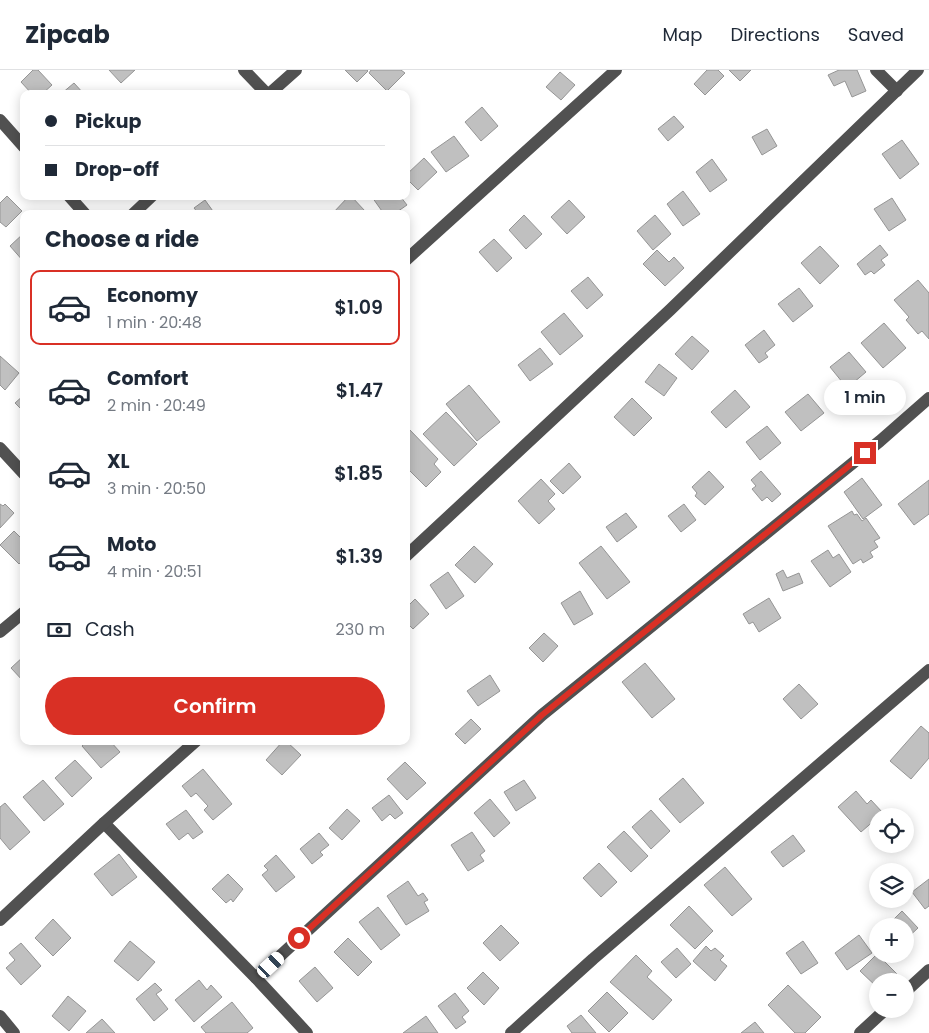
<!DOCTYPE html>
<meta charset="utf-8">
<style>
:root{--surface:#fff;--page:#f6f6f7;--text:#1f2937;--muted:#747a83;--line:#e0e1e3;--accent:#d93025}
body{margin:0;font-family:Poppins,sans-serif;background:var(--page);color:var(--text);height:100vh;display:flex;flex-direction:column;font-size:19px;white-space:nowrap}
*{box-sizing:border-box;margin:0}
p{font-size:16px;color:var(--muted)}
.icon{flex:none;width:28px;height:28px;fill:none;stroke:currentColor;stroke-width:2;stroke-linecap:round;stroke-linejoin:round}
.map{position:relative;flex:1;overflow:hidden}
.drawer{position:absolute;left:20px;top:140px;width:390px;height:535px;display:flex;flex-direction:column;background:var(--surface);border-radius:10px;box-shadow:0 2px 12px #0003}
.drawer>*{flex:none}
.hud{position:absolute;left:20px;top:20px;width:390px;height:110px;border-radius:10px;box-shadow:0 2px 12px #0003;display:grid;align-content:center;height:110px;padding:0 25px;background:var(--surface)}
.buttons{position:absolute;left:869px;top:738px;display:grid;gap:10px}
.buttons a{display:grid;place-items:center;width:45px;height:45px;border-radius:50%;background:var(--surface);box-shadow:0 2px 12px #0003;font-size:25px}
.end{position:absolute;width:22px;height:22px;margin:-11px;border:6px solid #d93025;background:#fff;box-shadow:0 0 0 2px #fff}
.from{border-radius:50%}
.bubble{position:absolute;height:35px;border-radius:18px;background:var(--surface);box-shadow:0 2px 12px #0003;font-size:16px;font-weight:600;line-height:35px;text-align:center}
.car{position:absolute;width:15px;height:30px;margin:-15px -8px;border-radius:6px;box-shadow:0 0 4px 1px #0007;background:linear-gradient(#fff 24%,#345 0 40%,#fff 0 76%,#345 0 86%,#fff 0)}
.hud b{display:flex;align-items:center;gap:18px;height:48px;font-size:19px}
.hud b+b{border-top:1px solid var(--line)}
.hud i{width:12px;height:12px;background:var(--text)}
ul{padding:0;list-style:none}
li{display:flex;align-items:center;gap:15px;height:75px;margin:0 10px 8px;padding:0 15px;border:2px solid transparent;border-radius:10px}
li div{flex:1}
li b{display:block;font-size:19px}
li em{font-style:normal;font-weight:600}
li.selected{border-color:var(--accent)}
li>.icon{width:45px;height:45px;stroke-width:1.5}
h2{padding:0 25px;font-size:22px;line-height:60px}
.pay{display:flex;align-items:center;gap:12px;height:55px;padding:0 25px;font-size:19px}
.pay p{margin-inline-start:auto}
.action{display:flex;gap:10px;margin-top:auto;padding:10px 25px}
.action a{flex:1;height:58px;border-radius:30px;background:var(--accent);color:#fff;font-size:20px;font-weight:600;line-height:58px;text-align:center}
header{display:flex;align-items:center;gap:30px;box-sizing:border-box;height:70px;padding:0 25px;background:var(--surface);border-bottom:1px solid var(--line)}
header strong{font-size:24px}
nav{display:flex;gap:28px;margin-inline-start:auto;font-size:18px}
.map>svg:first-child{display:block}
.building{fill:#c0c0c0;stroke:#959595}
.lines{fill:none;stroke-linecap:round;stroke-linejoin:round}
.minor{stroke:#515151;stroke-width:12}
.route{stroke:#d93025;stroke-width:6}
</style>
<header>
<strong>Zipcab</strong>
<nav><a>Map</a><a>Directions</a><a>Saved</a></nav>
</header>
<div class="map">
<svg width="929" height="963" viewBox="0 0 929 963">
<rect width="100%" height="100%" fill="#fff"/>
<g class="building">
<polygon points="33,0 38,0 52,15 42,24 32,24 21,12"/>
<polygon points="109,0 135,0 121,13"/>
<polygon points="345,0 367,0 368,1 357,12"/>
<polygon points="371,0 401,0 405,3 387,21 369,3"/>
<polygon points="707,0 718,0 724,6 705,25 694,14"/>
<polygon points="729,0 751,0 740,11"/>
<polygon points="839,0 857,0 866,21 852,27 845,11 834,16 828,5"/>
<polygon points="560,2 575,15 561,30 546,17"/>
<polygon points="74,13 84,24 61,24"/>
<polygon points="482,37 498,56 481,71 465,52"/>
<polygon points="674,46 684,57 668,71 658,59"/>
<polygon points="767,59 777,76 762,85 752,67"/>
<polygon points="454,66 469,86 446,102 431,82"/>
<polygon points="902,70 919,94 900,109 882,84"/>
<polygon points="424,88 437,102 418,120 406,108 406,105"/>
<polygon points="712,89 727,110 710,122 696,102"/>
<polygon points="683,121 700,144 683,156 667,134"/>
<polygon points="7,126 22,141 6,157 0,152 0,133"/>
<polygon points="349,126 351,126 365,141 362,144 332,144"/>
<polygon points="373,126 400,126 407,135 394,144 384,144 372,127"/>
<polygon points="892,128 906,150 889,161 874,139"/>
<polygon points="205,130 215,144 199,144 194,138"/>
<polygon points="569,130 585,147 567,164 551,147"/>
<polygon points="524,145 542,164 526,179 509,160"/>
<polygon points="655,145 671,164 653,180 637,161"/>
<polygon points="24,163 24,192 10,176"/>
<polygon points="494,169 512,188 497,202 479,182"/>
<polygon points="880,175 888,185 881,190 885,195 874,204 871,201 865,205 857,194"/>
<polygon points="820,176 839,196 820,214 801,193"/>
<polygon points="657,180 669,192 674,187 684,198 665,216 643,194"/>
<polygon points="588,207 603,225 587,239 571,221"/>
<polygon points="918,210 929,223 929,269 922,261 918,264 906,250 909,247 894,230"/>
<polygon points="799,218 813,236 793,252 778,234"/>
<polygon points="564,243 583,266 560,285 541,262"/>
<polygon points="884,253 906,278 883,298 861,273"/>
<polygon points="764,260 775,275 765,283 768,287 759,293 745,275"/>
<polygon points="692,266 709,281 692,300 675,284"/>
<polygon points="540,278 553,294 530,311 518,295"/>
<polygon points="849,282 866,302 847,318 830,297"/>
<polygon points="0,286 19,303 5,320 0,315"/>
<polygon points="659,294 677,308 664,326 645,312"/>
<polygon points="469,315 500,352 477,371 446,334"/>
<polygon points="735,320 750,337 726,358 711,342"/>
<polygon points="808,324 824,343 801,361 785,342"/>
<polygon points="24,325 24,342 15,333"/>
<polygon points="632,328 652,348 634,366 614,347"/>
<polygon points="446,342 477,374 454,396 423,364"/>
<polygon points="767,356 781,373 760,390 746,372"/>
<polygon points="409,359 438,389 434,394 441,402 426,417 406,397 406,362"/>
<polygon points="569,393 581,407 563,424 550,411"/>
<polygon points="709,401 724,417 705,435 695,426 697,423 692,417"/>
<polygon points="761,401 781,424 772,432 767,427 762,431 752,419 756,416 751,410"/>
<polygon points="862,408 882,435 863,449 844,422"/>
<polygon points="541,409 555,424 548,431 555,439 539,454 518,431"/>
<polygon points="929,410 929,444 914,455 898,434"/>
<polygon points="0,434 3,436 5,434 14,443 0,458"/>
<polygon points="684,434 696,450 681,462 668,446"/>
<polygon points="852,441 854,445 857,444 862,451 866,448 880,468 874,471 878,477 870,482 873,487 863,493 861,489 853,494 828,456"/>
<polygon points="626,443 637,457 617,472 606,457"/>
<polygon points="14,461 22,469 24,467 24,489 19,494 0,475"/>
<polygon points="474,476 493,494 475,513 455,495"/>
<polygon points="601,476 630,512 607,529 579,493"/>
<polygon points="828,480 833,488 839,484 851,502 830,517 811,491"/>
<polygon points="783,500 787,508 799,503 803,513 783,521 776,504"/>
<polygon points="448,502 464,526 446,539 430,515"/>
<polygon points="580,521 593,544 574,555 561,533"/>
<polygon points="769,528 781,548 759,562 753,552 749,554 743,544"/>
<polygon points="415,529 429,544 413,559 406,552 406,538"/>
<polygon points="544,563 558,576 543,592 529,578"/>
<polygon points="24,586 24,612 11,598"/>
<polygon points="645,593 675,629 652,648 622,612"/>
<polygon points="490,605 500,621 478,636 467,621"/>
<polygon points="799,614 818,634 801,649 783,629"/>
<polygon points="471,649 481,659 465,674 455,664"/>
<polygon points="921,656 929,663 929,688 911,709 890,691"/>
<polygon points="87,671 110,671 120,682 101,698 82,676"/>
<polygon points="283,671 286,671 301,685 282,705 266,690"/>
<polygon points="75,690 92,708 72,727 55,708"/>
<polygon points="405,692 426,713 407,730 387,709"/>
<polygon points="203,699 232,734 213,750 204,740 208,736 196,723 191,727 182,716"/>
<polygon points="683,708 704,733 680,753 659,729"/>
<polygon points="43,710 64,734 44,751 23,727"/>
<polygon points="524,710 536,728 516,741 504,722"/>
<polygon points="856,721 867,734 871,730 883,743 861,762 838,737"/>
<polygon points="389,725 403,743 395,749 390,744 382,751 372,738"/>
<polygon points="490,729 510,753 494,767 474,743"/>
<polygon points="5,733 30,762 10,780 0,768 0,737"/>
<polygon points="347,739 360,751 342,770 329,758"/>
<polygon points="186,740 203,762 193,769 188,763 179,770 166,754"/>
<polygon points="651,740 670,761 651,779 632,757"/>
<polygon points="624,761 648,786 631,802 607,777"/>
<polygon points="472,762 485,781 480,785 484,791 468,801 451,775"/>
<polygon points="319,763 329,775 320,782 323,785 312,794 300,779"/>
<polygon points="793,765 805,781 783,797 771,782"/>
<polygon points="119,784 137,807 112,826 94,804"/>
<polygon points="276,785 295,807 276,822 262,805 268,800 264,796"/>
<polygon points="599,793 617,812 601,827 583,808"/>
<polygon points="725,797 752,829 732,846 704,815"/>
<polygon points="228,804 243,819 233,832 231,829 226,833 212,819"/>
<polygon points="929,809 929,836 925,839 912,822"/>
<polygon points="408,811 418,826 423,823 428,830 424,832 429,841 406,855 387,826"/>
<polygon points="689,836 713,861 695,879 670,855"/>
<polygon points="378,837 400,865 381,880 359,852"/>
<polygon points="902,841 918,858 905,870 905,856 887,856"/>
<polygon points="53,849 71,868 53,886 35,868"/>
<polygon points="501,855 519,873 500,891 483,873"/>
<polygon points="859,865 872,883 847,900 835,883"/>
<polygon points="348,868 372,892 358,906 334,882"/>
<polygon points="130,871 155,892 138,911 114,891"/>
<polygon points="803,871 818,893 801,904 786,883"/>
<polygon points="21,873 41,896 21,915 6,898 15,890 9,883"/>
<polygon points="706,876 711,881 715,878 724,886 720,890 727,896 715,911 693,891"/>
<polygon points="677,878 691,894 676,908 661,892"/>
<polygon points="877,884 899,906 894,911 878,911 878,918 860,901"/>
<polygon points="636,885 652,901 647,907 672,930 653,950 610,912"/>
<polygon points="315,897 333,918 317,932 299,911"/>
<polygon points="483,902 499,918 484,935 467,918"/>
<polygon points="199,910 207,920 211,915 222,927 194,952 175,930"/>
<polygon points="155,913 162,920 156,924 168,939 154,951 136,929"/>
<polygon points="788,915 821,947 805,963 795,963 768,935"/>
<polygon points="607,922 628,943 609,962 588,941"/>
<polygon points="455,923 469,941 462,947 466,952 456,959 438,936"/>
<polygon points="68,926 86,941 69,961 52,946"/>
<polygon points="232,932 253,958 247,963 206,963 201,957"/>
<polygon points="581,945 596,963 572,963 567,956"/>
<polygon points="426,946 438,963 403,963"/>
<polygon points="102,949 115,963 86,963"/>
<polygon points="755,952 764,963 741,963"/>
</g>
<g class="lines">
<g class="minor">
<polyline points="244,0 267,24"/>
<polyline points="876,0 897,21"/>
<polyline points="269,24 296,0"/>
<polyline points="0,50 24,77"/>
<polyline points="69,126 85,144"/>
<polyline points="133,144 152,126"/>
<polyline points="406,190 616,0"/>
<polyline points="0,378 24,404"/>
<polyline points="406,486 670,240 918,0"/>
<polyline points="0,562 24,542"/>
<polyline points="104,753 256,908 307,963"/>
<polyline points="0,850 104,753 196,671"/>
<polyline points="256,908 542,645 880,371 929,328"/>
<polyline points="905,922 929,900"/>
<polyline points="0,946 14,963"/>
<polyline points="511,963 593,889 929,600"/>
<polyline points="860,963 886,939"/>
</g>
</g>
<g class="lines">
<polyline class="route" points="299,868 542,645 865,383"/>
</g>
</svg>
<div class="buttons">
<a><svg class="icon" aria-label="locate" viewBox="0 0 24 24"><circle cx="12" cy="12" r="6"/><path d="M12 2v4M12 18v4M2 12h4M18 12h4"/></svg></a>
<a><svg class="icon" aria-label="layers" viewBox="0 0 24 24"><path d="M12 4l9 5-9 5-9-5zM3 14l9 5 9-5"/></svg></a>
<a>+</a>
<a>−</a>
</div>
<i class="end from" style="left:299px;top:868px"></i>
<i class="end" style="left:865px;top:383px"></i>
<div class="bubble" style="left:824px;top:310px;width:82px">1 min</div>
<i class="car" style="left:271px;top:895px;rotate:47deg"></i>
<div class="hud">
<b><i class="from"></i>Pickup</b>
<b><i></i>Drop-off</b>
</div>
<section class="drawer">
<h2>Choose a ride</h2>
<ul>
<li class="selected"><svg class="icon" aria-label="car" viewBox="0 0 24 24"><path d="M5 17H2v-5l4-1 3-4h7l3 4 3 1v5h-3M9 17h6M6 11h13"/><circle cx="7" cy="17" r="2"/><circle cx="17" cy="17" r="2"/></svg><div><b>Economy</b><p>1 min · 20:48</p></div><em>$1.09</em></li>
<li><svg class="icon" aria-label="car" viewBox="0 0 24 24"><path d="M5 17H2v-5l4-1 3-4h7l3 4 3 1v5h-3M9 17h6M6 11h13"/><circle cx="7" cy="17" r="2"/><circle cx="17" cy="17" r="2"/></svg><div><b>Comfort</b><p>2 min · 20:49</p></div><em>$1.47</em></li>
<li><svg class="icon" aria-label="car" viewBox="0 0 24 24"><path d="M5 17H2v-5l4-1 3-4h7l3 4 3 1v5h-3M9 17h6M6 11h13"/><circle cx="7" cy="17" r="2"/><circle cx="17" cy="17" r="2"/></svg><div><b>XL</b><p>3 min · 20:50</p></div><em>$1.85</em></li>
<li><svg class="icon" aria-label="car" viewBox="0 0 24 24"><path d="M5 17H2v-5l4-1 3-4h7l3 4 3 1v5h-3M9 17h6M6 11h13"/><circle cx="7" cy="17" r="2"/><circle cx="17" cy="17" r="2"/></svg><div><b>Moto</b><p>4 min · 20:51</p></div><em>$1.39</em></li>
</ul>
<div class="pay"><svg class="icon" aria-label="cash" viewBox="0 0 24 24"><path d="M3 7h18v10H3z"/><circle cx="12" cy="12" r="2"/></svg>Cash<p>230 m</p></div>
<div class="action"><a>Confirm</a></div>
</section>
</div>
